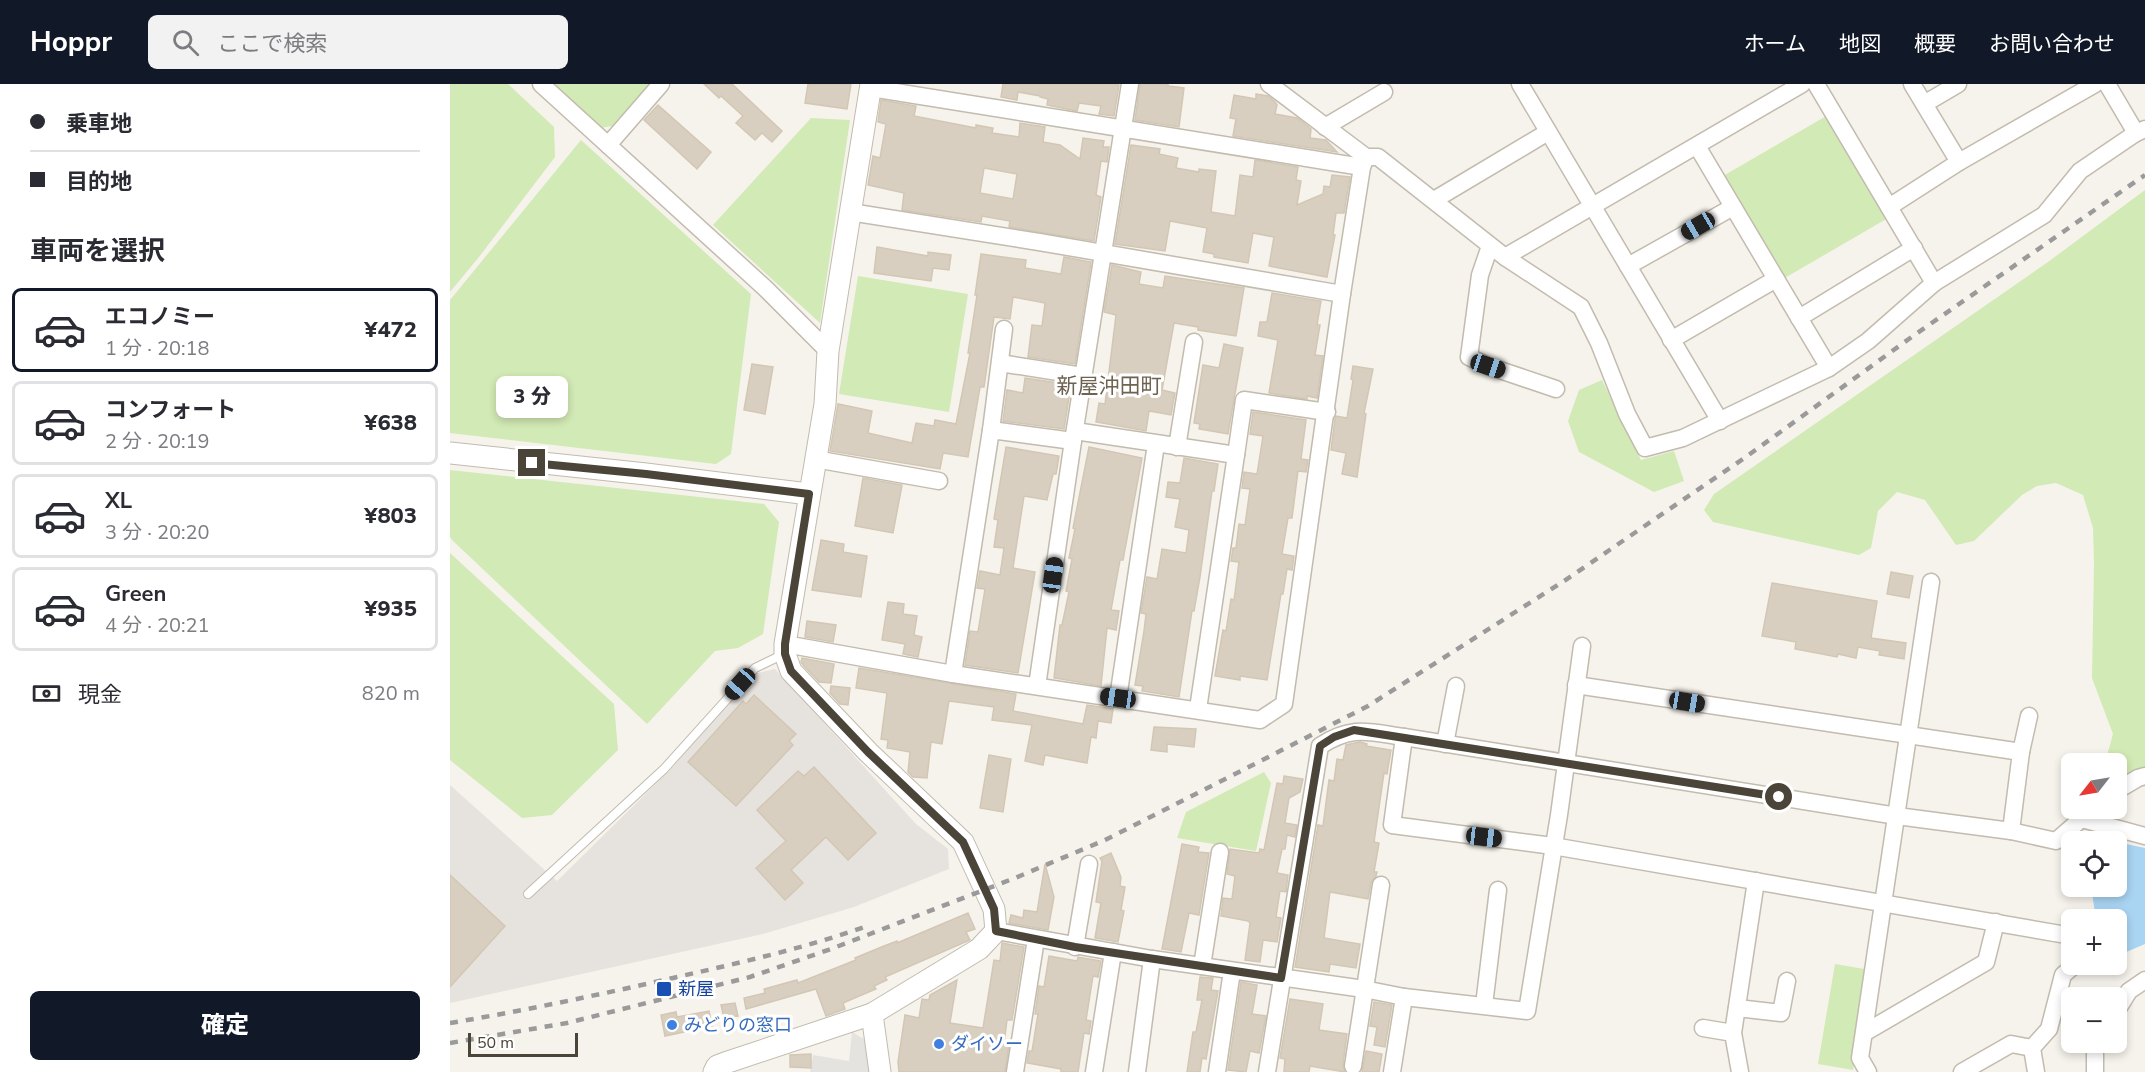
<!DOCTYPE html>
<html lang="ja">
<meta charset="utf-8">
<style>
:root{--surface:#fff;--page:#f2f2f3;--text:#2b2b33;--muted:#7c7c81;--line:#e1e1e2;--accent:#111827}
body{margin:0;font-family:"Nunito Sans","Noto Sans JP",sans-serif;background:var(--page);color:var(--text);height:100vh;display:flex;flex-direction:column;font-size:22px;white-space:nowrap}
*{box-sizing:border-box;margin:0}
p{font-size:20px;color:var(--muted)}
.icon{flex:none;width:33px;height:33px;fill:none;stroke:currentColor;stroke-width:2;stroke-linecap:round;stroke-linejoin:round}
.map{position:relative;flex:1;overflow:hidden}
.drawer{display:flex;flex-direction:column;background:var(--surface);width:450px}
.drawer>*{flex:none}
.top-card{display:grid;align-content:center;height:132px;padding:0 30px;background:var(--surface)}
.needle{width:39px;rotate:239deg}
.controls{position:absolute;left:1611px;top:669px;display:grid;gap:12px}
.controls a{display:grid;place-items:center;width:66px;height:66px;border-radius:9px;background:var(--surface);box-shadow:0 3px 9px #0003;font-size:30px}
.scale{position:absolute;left:18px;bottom:15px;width:110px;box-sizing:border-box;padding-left:6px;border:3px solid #4b4439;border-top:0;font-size:16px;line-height:21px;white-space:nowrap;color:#4b4439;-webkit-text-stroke:4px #fff;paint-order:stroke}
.end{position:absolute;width:27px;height:27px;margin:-14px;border:8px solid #4b4439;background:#fff;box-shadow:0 0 0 3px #fff}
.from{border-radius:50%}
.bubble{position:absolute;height:42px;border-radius:9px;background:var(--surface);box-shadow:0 3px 9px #0003;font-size:20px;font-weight:800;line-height:42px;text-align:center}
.car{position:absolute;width:18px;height:36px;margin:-18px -9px;border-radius:8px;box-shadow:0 0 4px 2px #0007;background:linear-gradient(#222 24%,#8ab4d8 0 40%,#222 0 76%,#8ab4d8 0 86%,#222 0)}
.top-card b{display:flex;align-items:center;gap:21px;height:57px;font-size:22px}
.top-card b+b{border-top:2px solid var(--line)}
.top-card i{width:15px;height:15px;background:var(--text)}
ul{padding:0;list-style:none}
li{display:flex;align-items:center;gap:18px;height:84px;margin:0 12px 9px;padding:0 18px;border:3px solid var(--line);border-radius:9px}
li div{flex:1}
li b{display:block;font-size:22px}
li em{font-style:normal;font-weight:800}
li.selected{border-color:var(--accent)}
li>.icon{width:54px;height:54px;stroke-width:1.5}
h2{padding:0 30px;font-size:27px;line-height:72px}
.pay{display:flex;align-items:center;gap:15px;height:66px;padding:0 30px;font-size:22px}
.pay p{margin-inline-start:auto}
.action{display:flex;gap:12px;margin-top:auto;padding:12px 30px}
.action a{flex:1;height:69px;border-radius:9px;background:var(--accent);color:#fff;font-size:24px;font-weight:800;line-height:69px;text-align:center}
header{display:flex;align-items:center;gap:36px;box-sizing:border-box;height:84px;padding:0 30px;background:var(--accent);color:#fff}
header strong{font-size:28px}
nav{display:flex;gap:33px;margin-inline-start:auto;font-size:21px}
.search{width:420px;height:54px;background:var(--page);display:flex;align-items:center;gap:15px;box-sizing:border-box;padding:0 21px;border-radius:9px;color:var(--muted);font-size:22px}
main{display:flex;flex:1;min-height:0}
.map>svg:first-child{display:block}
.industrial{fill:#e6e2dd}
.green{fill:#d2eab5}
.parking{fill:#e5e3e0}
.water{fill:#a9d4f2}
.building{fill:#d8cfc1;stroke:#d3c7b4;stroke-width:1.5;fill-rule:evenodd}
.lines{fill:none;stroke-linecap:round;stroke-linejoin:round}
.service-casing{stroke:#c2bbae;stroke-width:10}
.minor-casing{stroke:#c2bbae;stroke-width:19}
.tertiary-casing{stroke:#c2bbae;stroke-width:23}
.service{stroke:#fff;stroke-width:8}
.minor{stroke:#fff;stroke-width:16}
.tertiary{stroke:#fff;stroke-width:21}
.rail{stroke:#9a9a9a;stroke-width:4.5;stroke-dasharray:8 8;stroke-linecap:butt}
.route{stroke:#4b4439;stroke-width:8}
.transit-dot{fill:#1a4fb4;stroke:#fff;stroke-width:2}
.shop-dot{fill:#3f7fe0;stroke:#fff;stroke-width:2}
.labels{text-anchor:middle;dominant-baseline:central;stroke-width:6;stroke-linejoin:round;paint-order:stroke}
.transit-label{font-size:18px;fill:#164399;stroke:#fff;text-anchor:start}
.shop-label{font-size:18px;fill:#366cbe;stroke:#fff;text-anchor:start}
.quarter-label{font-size:21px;fill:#6e6250;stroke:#fff}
</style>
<header>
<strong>Hoppr</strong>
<div class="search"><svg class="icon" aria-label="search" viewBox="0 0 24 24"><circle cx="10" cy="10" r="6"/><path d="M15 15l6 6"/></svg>ここで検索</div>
<nav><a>ホーム</a><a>地図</a><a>概要</a><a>お問い合わせ</a></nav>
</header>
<main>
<section class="drawer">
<div class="top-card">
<b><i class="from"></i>乗車地</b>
<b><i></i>目的地</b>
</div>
<h2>車両を選択</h2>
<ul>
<li class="selected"><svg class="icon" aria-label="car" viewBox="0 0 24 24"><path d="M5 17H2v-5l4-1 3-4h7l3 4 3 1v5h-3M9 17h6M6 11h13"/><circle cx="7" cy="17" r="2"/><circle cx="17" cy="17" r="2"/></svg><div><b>エコノミー</b><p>1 分 · 20:18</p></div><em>¥472</em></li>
<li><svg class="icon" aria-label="car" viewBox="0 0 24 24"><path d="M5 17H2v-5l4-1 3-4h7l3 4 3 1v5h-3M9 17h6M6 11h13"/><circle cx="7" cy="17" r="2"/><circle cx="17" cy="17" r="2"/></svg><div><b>コンフォート</b><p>2 分 · 20:19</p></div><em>¥638</em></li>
<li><svg class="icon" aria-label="car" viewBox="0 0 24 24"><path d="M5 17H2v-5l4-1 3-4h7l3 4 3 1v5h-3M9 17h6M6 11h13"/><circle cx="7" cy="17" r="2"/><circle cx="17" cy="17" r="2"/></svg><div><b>XL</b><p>3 分 · 20:20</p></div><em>¥803</em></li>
<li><svg class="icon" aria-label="car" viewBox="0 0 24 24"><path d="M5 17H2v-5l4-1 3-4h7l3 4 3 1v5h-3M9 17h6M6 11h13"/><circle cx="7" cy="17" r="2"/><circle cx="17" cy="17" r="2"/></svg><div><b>Green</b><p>4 分 · 20:21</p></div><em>¥935</em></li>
</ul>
<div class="pay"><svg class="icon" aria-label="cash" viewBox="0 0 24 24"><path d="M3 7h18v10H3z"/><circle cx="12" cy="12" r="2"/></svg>現金<p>820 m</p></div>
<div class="action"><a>確定</a></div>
</section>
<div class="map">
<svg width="1695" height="988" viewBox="0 0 1695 988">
<rect width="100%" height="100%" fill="#f6f3ec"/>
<polygon class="industrial" points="325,585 466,740 498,765 499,785 404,823 313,850 0,919 0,701 107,797 224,682 303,590"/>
<g class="green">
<polygon points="0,0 58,0 104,43 105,73 29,173 0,208"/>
<polygon points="104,0 200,0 162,42 150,44"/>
<polygon points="1378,31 1438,134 1333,195 1273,92"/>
<polygon points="361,34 400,36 370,239 263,141"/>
<polygon points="131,56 301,210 281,370 266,380 0,349 0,216"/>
<polygon points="1695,106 1695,684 1667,693 1666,680 1655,679 1663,650 1642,594 1644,479 1643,444 1633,411 1606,399 1587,402 1572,411 1524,457 1506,461 1475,416 1447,408 1428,427 1421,464 1409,471 1263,438 1254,426 1264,410 1598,178"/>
<polygon points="408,192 518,210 499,328 389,310"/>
<polygon points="1152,296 1191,376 1224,367 1234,397 1204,408 1129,368 1118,337 1129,306"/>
<polygon points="0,386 314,420 329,438 313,550 288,564 265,567 197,640 2,456 0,453"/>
<polygon points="0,469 164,620 168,666 102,731 72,734 0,676"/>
<polygon points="814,688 821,699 806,767 727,754 736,728"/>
<polygon points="1385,880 1420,886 1403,986 1368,980"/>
</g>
<polygon class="parking" points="402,948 414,955 422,966 424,988 360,988 363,971 399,977"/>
<polygon class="water" points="1667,758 1695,764 1695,860 1667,872 1666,836 1646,835 1641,803 1666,802"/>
<g class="building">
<polygon points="254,0 282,0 332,47 322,58 312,49 305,56 286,39 293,32 271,12 269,14"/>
<polygon points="358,0 401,0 397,25 355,19"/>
<polygon points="553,0 664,0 669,1 664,32 649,30 651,22 629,19 627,27 597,21 598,15 590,13 590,12 568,8 567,16 551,13"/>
<polygon points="690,0 718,0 718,2 734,4 729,43 685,36"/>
<polygon points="806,10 818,12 825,18 827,21 825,30 847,34 861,45 860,54 876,56 887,68 783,52 786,35 780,34 784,11 806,15"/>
<path d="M431,16l35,6 -2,10 62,12v-3l17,3 -1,5 27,4 1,-14 25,4 -2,15 17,3 20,14 3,-21 21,3 -1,6h6l-2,15 -6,-1 -5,34 5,2 -7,44 -85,-14 1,-6 -28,-5 -1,6 -79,-12 2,-17 -36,-8 5,-29 7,2 6,-34 -8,-2zM534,84l33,6 -4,25 -33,-6z"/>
<polygon points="208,21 261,68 247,85 194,36"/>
<polygon points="681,61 710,65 709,70 728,74 726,84 749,88 749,85 766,87 761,128 785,132 790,91 803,93 805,76 848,83 846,96 851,97 847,121 873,110 874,102 880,103 882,91 900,93 894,129 886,129 883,151 885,151 877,193 819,182 824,153 803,149 798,179 764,173 764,170 753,168 757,144 720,137 715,167 665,160"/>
<polygon points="427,163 478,172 478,168 501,171 499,186 483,184 481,197 424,189"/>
<polygon points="531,170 576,176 575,184 611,190 614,173 641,178 625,280 578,273 582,241 592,242 595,219 563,213 560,235 544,233 534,303 530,303 518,373 493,369 490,385 380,367 388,320 422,327 418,349 462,359 466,339 484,342 485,336 506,340 520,269 518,269 527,211 525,211"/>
<polygon points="662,181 691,188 689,200 713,204 715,192 794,204 786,252 748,246 748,243 724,239 712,306 725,309 721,331 699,327 696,347 646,338 649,319 655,320 666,231 654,228"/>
<polygon points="822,209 871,217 867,241 870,241 865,271 873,272 867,314 857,312 857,315 819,309 828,256 808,252 810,238 817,238"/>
<polygon points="774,260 793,264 778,350 749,345 750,340 744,339 753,281 769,284"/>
<polygon points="302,280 323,283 315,330 294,326"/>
<polygon points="903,282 923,285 914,329 916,330 907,393 892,390 896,369 881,366 885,335 886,332 897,334 903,296 901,295"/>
<polygon points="575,294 621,301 614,345 553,337 557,306 573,309"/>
<polygon points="803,328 856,336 851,375 858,376 856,388 848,387 842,434 838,434 832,470 844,472 842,486 837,485 833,510 831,510 817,596 790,592 790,596 765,592 773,546 776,547 781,515 784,516 789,478 781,477 783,464 786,464 789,440 795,441 800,405 792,404 794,388 807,390 813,352 800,350"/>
<polygon points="556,363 609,372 606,390 603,390 597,416 574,412 563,484 585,488 568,589 515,581 520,547 528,548 535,505 527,504 530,487 550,491 554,464 544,463 548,436 544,435"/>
<polygon points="639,363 692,374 673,476 670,476 661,526 669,527 666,546 657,544 651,602 604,594 610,541 612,541 619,508 616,507 622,475 619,474 625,445 623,444"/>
<polygon points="734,374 768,380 764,407 762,407 750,493 744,527 742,527 729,613 692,607 693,602 685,601 694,547 696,530 691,529 697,493 707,495 712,465 736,469 739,446 725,443 730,415 716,413 718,398 730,399"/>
<polygon points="413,394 452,401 443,449 405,442"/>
<polygon points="371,456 394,460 393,468 417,472 411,513 362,506"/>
<polygon points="1441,488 1463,492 1459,514 1437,510"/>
<polygon points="1322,499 1427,517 1421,554 1456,559 1454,575 1429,571 1430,567 1408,563 1406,574 1388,570 1387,573 1345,565 1346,558 1312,552"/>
<polygon points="438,518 454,520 453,530 467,532 464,551 472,553 468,573 453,570 455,560 432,556"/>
<polygon points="357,537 386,541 383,558 355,553"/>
<polygon points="352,574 384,580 381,599 369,598 354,582 351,578"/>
<polygon points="409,584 566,610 563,627 633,640 637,621 663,625 661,639 648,637 646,654 641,653 637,679 595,671 593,681 575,677 582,641 542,636 544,623 499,617 492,660 481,658 477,694 463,693 458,688 460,668 437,664 438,656 431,655 437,609 406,604"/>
<polygon points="381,602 400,604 398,621 390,620 380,609"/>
<polygon points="304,611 346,650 339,657 343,661 286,722 238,678 293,617 296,620"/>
<polygon points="704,643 746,645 744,663 717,660 717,668 701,666"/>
<polygon points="910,658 917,660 916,662 941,666 937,690 934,689 924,758 929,759 924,788 927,788 926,792 921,799 918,815 880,808 874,854 910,860 906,884 880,880 879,888 845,883 868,741 873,742 879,696 884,697 887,675 893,676 896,661"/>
<polygon points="539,671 561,675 553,728 530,724"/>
<polygon points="364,683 426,749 398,776 376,753 341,786 353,799 335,816 306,784 336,757 307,726 348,687 354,692"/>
<polygon points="834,692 853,695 850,708 839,714 835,739 847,741 845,753 837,751 835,765 832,765 827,789 838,791 836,808 830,807 826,833 831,834 827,858 813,856 810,878 795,876 800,839 798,837 771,832 773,814 782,815 785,792 777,790 780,765 809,769 810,765 814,766 827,699 833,700"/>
<polygon points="732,760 749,763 748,768 759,769 749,831 739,829 731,868 712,865"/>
<polygon points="661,769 671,793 670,802 675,803 671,826 674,827 668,858 645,854 651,819 646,818 652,777 650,774"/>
<polygon points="595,780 604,813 598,846 559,839 561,831 573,834 574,826 587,828"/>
<polygon points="0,791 55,842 0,903"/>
<polygon points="518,829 525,845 516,848 520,856 435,893 437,896 424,902 426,905 393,919 395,925 376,932 366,905 296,925 294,914 315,909 314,905 347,896 348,899 406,876 405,874 434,862 447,857 447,859"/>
<polygon points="552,859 574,863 562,936 557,936 554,960 559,960 555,988 449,988 448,978 455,931 469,934 472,915 479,916 480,911 507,896 500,939 533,944 544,876 550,877"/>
<polygon points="599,872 627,877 628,873 651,877 648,893 643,892 636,936 641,937 639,950 634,949 628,988 611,988 611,985 577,979 579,967 582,967 588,930 585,930 589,902 594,903"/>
<polygon points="750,893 763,894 761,906 768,907 756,975 752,974 750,988 737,988 743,948 746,948 752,916 747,916"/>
<polygon points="791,898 807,901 802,930 816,932 809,969 800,967 796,988 778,986"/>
<polygon points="840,915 873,920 869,946 897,950 893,980 895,988 860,982 859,988 834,988 835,975 830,974"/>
<polygon points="924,918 942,921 935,963 924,961 927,943 920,942"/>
<polygon points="285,919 288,932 274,934 271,921"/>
<polygon points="259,927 262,942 215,952 211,931 226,928 227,933"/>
<polygon points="916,967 932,970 929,988 912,988"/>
<polygon points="361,970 361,984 340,983 340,971"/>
</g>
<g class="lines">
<g class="service-casing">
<polyline id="service" points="78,810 214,685 305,584 334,570"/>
</g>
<g class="minor-casing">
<g id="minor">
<polyline points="91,0 315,204 378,267"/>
<polyline points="819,0 916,73 928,73 1055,173 1352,0"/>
<polyline points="1070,0 1270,337"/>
<polyline points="1366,0 1484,199"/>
<polyline points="1462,0 1509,78"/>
<polyline points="1657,0 1686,49"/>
<polyline points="421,4 912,83"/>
<polyline points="1474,20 1508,0"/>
<polyline points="875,43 934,8"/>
<polyline points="158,61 211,0"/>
<polyline points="984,116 1098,48"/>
<polyline points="1439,123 1509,78 1645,0"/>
<polyline points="400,128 589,158 892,210"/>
<polyline points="1040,162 1030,191 1019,273 1038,282 1106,305"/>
<polyline points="1055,173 1131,223 1149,259 1177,330 1195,364 1233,354 1379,284 1418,257 1484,199 1594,131 1630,87 1686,49 1695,45"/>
<polyline points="1178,182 1283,123"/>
<polyline points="1326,195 1379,284"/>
<polyline points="1349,234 1464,164"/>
<polyline points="1221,256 1326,195 1247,62"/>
<polyline points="550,279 633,292"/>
<polyline points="541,346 554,245"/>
<polyline points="625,347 786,371 748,625"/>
<polyline points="727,363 744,258"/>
<polyline points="786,371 794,316 877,328"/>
<polyline points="365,375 489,397"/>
<polyline points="335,560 503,590 810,636 834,620 892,210 912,83 916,73"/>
<polyline points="503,590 541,346 623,357"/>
<polyline points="1126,601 1571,668 1561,747"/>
<polyline points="587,602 623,357 680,0"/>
<polyline points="668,614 706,360"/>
<polyline points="954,653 942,741 1103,762 1622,852"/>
<polyline points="995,660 1006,602"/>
<polyline points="1571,668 1579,632"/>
<polyline points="1666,707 1688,694 1695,692"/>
<polyline points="1632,735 1695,752"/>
<polyline points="546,847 702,875 914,905 954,913 1077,927 1109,731 1132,562"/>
<polyline points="625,863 639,780"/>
<polyline points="752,882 770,768"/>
<polyline points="1034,921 1048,806"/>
<polyline points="1287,924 1331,929 1337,897"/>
<polyline points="1666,928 1679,907 1695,896"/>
<polyline points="1253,944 1283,949"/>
<polyline points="1414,949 1536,878 1546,838"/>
<polyline points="903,982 931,801"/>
<polyline points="565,988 586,855"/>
<polyline points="644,988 663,868"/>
<polyline points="687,988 702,875"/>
<polyline points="767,988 782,887"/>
<path d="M817,988l53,-326c32,-21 49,-14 84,-9l493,79 114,15 45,10 38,-33"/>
<polyline points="942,988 954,913"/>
<polyline points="1290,988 1283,949 1306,797"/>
<polyline points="1418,988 1410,974 1481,498"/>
<polyline points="1512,988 1561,960 1582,964"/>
<polyline points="1586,988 1582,964 1599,945 1613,891 1626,880"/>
<polyline points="1645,988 1645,965 1649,958"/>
</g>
</g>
<g class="tertiary-casing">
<g id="tertiary">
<polyline points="0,369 196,390 359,410"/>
<polyline points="422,930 430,988"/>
<polyline points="264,988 267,982 275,979 422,930 529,865 546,847 544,825 513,758 418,668 341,587 335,570 335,560 375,320 378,267 421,0"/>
</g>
</g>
<use href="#service" class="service"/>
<use href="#minor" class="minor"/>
<use href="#tertiary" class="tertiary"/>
<g class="rail">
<path d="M0,939c72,-12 143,-27 214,-43 70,-16 139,-31 206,-55"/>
<polyline points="0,959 117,939 300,893 381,865 565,794 655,756 789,688 918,622 1114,497 1293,375 1463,252 1695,91"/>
</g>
</g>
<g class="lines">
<polyline class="route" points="82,379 196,390 359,410 335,560 335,570 341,587 418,668 513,758 544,825 546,847 625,863 831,894 870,662 884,653 904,646 1329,713"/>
</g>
<rect class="transit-dot" x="206" y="897" width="16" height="16" rx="3"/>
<g class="shop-dot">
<circle cx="222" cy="941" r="6"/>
<circle cx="489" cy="960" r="6"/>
</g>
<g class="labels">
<g class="transit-label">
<text x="228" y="905">新屋</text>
</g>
<g class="shop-label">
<text x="234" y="941">みどりの窓口</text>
<text x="501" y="960">ダイソー</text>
</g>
<g class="quarter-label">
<text x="659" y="302">新屋沖田町</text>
</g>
</g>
</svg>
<div class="controls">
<a><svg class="needle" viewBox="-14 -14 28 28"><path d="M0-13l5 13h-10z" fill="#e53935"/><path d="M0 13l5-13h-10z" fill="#7c7c81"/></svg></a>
<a><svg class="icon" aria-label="locate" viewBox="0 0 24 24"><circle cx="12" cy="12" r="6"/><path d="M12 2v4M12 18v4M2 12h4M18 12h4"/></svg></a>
<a>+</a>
<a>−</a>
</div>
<div class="scale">50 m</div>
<i class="end from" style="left:1329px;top:713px"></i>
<i class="end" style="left:82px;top:379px"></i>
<div class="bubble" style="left:46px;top:292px;width:72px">3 分</div>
<i class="car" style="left:1248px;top:142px;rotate:240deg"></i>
<i class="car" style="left:1038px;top:282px;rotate:108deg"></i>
<i class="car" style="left:603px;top:491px;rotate:8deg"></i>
<i class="car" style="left:290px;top:600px;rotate:222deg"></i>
<i class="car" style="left:668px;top:614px;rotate:278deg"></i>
<i class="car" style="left:1237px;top:618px;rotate:99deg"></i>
<i class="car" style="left:1034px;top:753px;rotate:97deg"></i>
</div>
</main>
